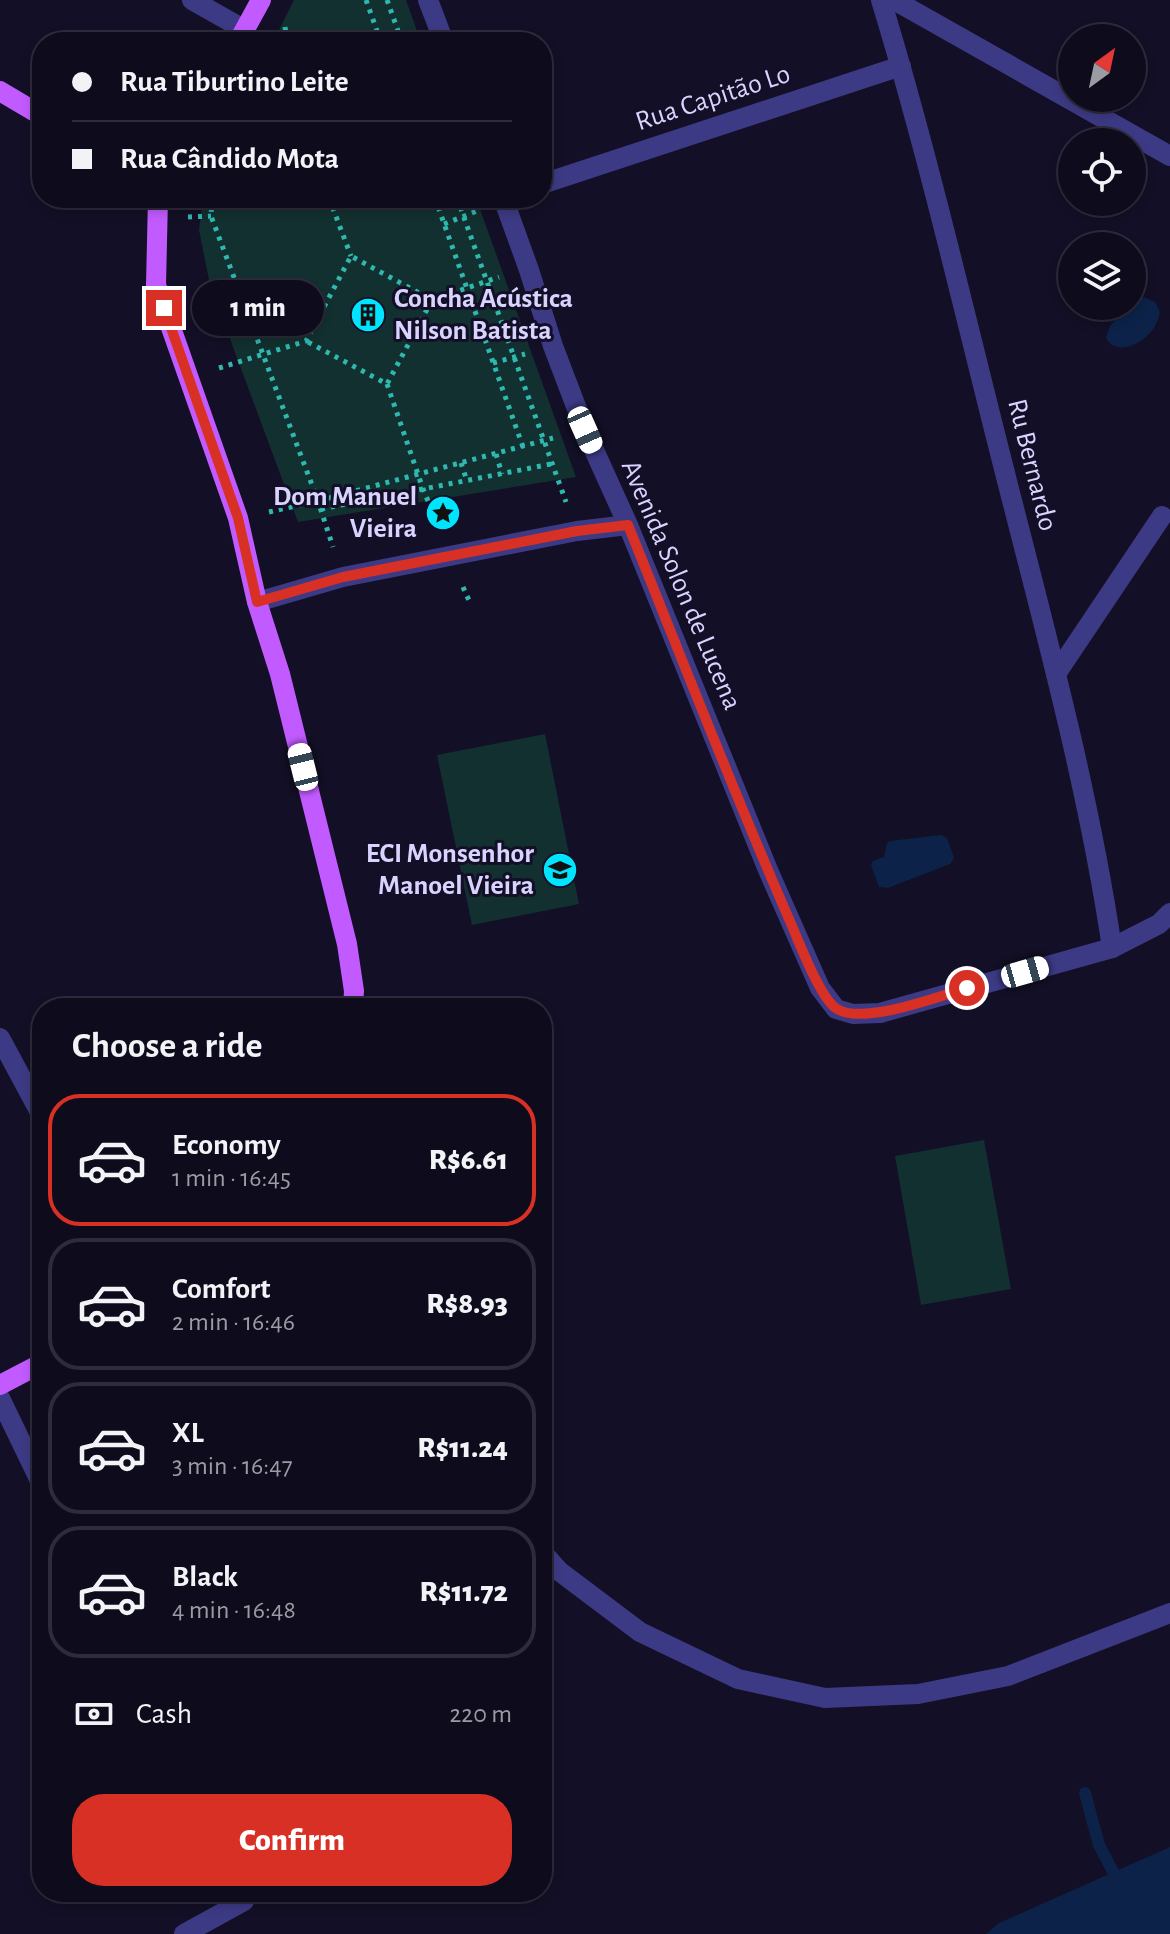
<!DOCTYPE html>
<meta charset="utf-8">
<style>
:root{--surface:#0e0b1c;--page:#171425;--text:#f1f3f6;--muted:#9b9ba3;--line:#2e2b3b;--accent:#d93025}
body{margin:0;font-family:"Alegreya Sans",sans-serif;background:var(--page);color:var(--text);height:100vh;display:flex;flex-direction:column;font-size:30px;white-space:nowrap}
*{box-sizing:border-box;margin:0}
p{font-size:26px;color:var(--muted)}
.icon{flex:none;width:44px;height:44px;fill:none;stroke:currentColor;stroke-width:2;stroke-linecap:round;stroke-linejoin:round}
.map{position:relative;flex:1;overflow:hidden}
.panel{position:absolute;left:32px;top:998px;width:520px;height:904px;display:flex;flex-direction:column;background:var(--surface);border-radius:32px;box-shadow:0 4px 12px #0003,0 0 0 2px var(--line)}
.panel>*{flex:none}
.guide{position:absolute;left:32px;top:32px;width:520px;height:176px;border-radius:32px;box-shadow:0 4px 12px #0003,0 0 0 2px var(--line);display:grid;align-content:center;height:176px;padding:0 40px;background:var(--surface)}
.needle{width:52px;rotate:33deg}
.buttons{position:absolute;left:1058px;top:24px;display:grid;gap:16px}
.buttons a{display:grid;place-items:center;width:88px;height:88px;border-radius:50%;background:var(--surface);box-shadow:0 4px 12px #0003,0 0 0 2px var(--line);font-size:40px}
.end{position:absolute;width:36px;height:36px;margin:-18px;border:10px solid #d93025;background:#fff;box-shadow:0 0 0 4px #fff}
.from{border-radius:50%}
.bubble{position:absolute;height:56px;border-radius:28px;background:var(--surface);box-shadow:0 4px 12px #0003,0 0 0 2px var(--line);font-size:26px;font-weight:800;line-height:56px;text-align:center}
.car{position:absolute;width:24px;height:48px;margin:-24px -12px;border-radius:10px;box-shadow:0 0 6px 2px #0007;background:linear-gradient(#fff 24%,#345 0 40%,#fff 0 76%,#345 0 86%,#fff 0)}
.guide b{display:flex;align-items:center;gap:28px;height:76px;font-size:30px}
.guide b+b{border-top:2px solid var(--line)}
.guide i{width:20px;height:20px;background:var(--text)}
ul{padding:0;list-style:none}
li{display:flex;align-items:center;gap:24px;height:132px;margin:0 16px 12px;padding:0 24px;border:4px solid var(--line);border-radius:32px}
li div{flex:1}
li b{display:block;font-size:30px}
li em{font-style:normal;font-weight:800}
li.on{border-color:var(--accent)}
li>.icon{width:72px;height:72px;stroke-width:1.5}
h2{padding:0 40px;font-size:36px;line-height:96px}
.pay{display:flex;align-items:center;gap:20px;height:88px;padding:0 40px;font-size:30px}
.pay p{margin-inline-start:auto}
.cta{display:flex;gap:16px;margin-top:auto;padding:16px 40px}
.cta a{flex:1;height:92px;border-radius:32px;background:var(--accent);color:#fff;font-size:32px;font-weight:800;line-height:92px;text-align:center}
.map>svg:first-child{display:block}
.green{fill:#12302f}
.water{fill:#0c2248}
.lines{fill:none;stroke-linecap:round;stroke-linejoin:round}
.stream{stroke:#0c2248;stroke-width:12}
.path{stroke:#2fb8b0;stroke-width:5;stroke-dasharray:4 6;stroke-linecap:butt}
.minor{stroke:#3d3a85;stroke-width:20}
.major{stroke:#c25bff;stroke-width:20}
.route{stroke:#d93025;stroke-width:10}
.labels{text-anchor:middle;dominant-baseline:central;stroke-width:6;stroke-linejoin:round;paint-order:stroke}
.street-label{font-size:28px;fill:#d9d4ff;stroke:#130f26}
.poi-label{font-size:28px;font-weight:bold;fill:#d9d4ff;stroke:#130f26;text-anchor:end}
</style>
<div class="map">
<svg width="1170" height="1934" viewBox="0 0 1170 1934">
<rect width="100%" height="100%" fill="#130f26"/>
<g class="green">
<polygon points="294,0 406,0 421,42 273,42"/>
<polygon points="203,198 476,198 576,477 298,522 210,285 199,230"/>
<polygon points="545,734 579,904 472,925 437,755"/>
<polygon points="984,1140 1011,1289 921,1305 895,1156"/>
</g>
<g class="water">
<path d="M1144,297l11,5 5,10c-2,9 -6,18 -13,24 -11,11 -33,18 -41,2l4,-12 17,-20h5v-5z"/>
<polygon points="941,835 947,838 954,858 950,864 888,888 879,887 871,865 873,861 884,857 887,843 890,841"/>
<polygon points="1170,1847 1170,1934 986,1934 999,1923"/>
</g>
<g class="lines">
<polyline class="stream" points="1085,1793 1099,1845 1119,1883"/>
<g class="path">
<polyline points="366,0 381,42"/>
<polyline points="387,0 402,42"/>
<polyline points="285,27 287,42"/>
<polyline points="212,198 211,216 318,501 333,547"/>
<polyline points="329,198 351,256"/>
<polyline points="435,198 523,447"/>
<polyline points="457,198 566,502"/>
<polyline points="188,217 211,216"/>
<polyline points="444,224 477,211"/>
<polyline points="432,300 499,277"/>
<polyline points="493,363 525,354"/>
<polyline points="219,368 306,341 351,256 432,300 387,384 306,341"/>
<polyline points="387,384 423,489 438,525"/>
<polyline points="496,454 502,474"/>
<polyline points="461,463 467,481"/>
<polyline points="321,509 551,464"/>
<polyline points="269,512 318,501 553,438"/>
<polyline points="463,587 471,605"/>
</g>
<g class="minor">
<polyline points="192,0 245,30"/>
<polyline points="428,0 444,42"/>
<path d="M881,0c47,154 83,312 123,469 40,158 84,317 108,479"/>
<polyline points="894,0 1170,156"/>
<polyline points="542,184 901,66"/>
<polyline points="503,198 529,270 553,346 585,430 628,525 768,870 820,988 836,1009 853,1014 880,1013 1112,948 1159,924 1170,913"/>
<polyline points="257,602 343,577 577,531 628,525"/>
<polyline points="1056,674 1162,516"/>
<polyline points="0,1038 42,1116"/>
<polyline points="0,1398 42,1485"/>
<polyline points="542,1552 559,1571 640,1632 738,1679 825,1698 918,1694 1008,1676 1170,1613"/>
<polyline points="184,1934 244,1901 240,1892"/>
</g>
<g class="major">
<polyline points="238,42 261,0"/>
<polyline points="0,91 42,116"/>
<polyline points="158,198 156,285 238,518 257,602 280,674 347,944 354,991 353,1008"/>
<polyline points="0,1385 42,1363"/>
</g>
</g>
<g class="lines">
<path class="route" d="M164,308l74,210 19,84 86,-25 234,-46 51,-6c53,131 104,264 161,394 9,20 31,80 48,90 26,16 101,-12 130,-21"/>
</g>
<defs>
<g id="building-disc" transform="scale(1.8)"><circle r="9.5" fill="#00e5ff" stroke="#130f26"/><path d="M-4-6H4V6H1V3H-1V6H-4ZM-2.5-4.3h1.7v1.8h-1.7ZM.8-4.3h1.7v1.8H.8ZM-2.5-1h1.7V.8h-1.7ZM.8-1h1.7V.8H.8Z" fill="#111"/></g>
<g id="sight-disc" transform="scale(1.8)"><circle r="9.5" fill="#00e5ff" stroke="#130f26"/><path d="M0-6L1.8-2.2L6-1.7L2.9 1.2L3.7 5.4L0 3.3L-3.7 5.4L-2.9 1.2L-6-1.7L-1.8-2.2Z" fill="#111"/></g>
<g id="school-disc" transform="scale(1.8)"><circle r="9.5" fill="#00e5ff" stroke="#130f26"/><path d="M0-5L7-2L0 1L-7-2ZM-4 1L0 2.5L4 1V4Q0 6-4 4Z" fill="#111"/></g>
</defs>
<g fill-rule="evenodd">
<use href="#building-disc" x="368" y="315"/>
<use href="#sight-disc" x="443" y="513"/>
<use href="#school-disc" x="560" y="870"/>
</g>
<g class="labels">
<g class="street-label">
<text transform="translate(713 98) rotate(-18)">Rua Capitão Lo</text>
<text transform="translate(1032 465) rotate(76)">Ru Bernardo</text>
<text transform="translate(681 585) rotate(67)">Avenida Solon de Lucena</text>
</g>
<g class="poi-label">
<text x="394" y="299" text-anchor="start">Concha Acústica<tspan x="394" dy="32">Nilson Batista</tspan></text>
<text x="417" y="497">Dom Manuel<tspan x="417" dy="32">Vieira</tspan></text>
<text x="534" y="854">ECI Monsenhor<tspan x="534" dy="32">Manoel Vieira</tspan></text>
</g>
</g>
</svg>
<div class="buttons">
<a><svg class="needle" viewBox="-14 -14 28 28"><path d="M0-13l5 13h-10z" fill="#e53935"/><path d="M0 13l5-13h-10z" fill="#9b9ba3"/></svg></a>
<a><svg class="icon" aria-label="locate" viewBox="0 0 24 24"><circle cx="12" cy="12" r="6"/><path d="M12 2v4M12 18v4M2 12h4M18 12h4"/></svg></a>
<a><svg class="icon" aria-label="layers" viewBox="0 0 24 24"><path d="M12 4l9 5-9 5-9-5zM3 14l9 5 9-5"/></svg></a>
</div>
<i class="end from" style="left:967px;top:988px"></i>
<i class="end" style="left:164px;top:308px"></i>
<div class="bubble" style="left:192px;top:280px;width:132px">1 min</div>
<i class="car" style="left:585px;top:430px;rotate:156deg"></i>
<i class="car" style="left:303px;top:767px;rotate:346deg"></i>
<i class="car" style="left:1025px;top:972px;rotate:74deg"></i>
<div class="guide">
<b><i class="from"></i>Rua Tiburtino Leite</b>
<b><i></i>Rua Cândido Mota</b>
</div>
<section class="panel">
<h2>Choose a ride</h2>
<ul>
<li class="on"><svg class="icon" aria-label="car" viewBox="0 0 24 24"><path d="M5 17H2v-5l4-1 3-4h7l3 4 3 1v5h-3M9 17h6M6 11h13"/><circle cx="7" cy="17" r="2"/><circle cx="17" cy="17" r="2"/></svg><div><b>Economy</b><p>1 min · 16:45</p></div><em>R$6.61</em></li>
<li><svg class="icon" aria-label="car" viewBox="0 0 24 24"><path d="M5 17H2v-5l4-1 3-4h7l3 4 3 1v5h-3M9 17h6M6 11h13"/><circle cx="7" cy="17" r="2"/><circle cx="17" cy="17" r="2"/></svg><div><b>Comfort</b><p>2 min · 16:46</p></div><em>R$8.93</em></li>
<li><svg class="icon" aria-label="car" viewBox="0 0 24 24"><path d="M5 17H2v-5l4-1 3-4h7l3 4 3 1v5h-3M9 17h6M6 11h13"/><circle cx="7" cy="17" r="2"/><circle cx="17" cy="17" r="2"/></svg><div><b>XL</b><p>3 min · 16:47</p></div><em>R$11.24</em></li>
<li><svg class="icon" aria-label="car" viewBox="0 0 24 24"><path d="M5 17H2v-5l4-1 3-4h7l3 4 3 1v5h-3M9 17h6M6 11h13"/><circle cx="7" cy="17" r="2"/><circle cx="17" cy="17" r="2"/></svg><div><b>Black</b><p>4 min · 16:48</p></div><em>R$11.72</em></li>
</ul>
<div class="pay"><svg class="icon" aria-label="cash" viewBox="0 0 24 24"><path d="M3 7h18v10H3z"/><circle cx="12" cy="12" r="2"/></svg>Cash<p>220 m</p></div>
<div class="cta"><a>Confirm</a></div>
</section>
</div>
